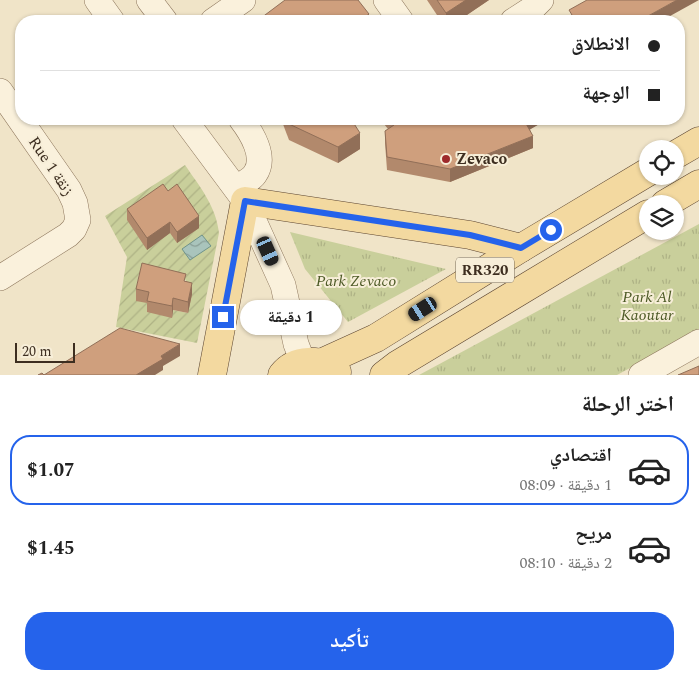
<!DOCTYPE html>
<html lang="ar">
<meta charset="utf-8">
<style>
:root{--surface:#fff;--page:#f2f2f2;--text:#222;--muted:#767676;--line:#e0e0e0;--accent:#2563eb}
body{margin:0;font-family:Spectral,"Noto Naskh Arabic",serif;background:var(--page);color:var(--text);direction:rtl;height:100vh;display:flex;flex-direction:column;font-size:19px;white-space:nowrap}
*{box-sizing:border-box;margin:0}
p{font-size:16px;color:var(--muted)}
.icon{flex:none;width:28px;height:28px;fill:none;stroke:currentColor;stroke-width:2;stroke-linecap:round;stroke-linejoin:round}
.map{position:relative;height:375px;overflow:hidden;direction:ltr}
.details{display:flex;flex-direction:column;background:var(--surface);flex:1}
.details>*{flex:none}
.guide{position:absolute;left:15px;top:15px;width:670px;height:110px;border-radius:20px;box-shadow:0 1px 4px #0004;direction:rtl;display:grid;align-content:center;height:110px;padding:0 25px;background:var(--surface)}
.tools{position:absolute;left:639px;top:140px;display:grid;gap:10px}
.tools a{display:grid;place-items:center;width:45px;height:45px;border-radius:50%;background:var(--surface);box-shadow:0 1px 4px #0004;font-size:25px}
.scale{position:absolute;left:15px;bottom:12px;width:60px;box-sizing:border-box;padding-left:5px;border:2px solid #3d2e20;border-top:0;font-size:14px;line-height:18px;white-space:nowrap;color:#3d2e20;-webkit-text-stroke:4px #f7eed8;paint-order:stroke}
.end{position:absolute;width:22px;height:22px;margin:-11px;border:6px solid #2563eb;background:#fff;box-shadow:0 0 0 2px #fff}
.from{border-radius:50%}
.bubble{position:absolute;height:35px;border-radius:18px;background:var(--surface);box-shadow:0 1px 4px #0004;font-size:16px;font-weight:700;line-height:35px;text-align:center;direction:rtl}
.car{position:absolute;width:15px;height:30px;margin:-15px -8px;border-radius:6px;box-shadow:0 0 4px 1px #0007;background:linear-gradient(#222 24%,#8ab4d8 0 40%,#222 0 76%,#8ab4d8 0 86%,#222 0)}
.guide b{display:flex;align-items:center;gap:18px;height:48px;font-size:19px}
.guide b+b{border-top:1px solid var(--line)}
.guide i{width:12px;height:12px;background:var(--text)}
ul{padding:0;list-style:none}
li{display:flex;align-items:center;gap:15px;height:70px;margin:0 10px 8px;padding:0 15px;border:2px solid transparent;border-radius:20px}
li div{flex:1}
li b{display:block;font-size:19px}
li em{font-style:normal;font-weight:700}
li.selected{border-color:var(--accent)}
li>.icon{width:45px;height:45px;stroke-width:1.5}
h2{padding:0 25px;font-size:22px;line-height:60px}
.action{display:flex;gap:10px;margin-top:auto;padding:10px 25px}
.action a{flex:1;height:58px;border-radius:20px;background:var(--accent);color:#fff;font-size:20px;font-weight:700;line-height:58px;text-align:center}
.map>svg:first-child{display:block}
.park{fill:url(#park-tufts)}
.garden{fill:url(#garden-furrows);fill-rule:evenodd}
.water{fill:url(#water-waves);stroke:#6f938a}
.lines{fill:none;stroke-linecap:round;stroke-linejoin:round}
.street-casing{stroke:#8d765c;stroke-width:26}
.primary-casing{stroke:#5b4430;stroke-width:29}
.street{stroke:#faf1dc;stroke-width:25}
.primary{stroke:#f3d9a0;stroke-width:28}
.wall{fill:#b2896c}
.shaded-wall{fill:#916f58}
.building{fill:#cf9f7d;stroke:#916f58}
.route{stroke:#2563eb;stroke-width:6}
.poi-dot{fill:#9e2a2b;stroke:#f7eed8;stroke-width:2}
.labels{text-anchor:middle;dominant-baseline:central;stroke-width:4;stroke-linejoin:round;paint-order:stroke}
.shield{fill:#f7eed8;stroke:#756857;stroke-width:1}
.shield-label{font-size:15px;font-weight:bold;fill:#3d2e20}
.poi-label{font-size:16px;font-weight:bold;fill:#3d2e20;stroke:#f7eed8;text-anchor:start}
.street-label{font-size:16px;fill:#3d2e20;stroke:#f7eed8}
.park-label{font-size:16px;font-style:italic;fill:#4d5a26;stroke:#f7eed8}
</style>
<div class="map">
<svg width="699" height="375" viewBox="0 0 699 375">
<defs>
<pattern id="park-tufts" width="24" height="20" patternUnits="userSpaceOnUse" patternTransform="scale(1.25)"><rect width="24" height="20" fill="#c9cf9b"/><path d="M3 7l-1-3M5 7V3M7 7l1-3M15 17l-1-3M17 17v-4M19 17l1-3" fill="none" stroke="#aeb285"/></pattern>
<pattern id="garden-furrows" width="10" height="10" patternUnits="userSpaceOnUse" patternTransform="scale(1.25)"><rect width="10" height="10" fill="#c9cf9b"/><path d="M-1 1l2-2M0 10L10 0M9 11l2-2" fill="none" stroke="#aeb285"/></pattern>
<pattern id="water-waves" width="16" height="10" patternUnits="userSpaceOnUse" patternTransform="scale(1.25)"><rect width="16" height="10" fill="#a9c4bc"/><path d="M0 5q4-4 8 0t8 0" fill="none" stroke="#8ba098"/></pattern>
</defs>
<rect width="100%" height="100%" fill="#f0e4c8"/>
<g class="park">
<polygon points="699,224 699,331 617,375 419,375"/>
<polygon points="290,232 446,269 348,322 305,269"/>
</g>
<path class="garden" d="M185,165c15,22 31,41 34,68l-22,110 -81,-16 11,-70 -22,-41zM146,272l40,8 -2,12 4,21 -15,-3 -1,7 -23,-13 -9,-18 -3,-1 2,-11 6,1z"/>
<polygon class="water" points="202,235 211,246 190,260 182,249"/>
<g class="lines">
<g class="street-casing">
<g id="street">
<polyline points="97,0 112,21"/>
<polyline points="149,0 165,21"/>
<polyline points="386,0 401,21"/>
<polyline points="213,21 243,0"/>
<polyline points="513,21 533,8 541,0"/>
<polyline points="0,91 69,190 75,203 78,220 74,229 68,235 0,278"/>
<polyline points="184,119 245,201 283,285 296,344 303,362"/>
<path d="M236,188c6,-4 15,-8 19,-14 12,-17 -4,-42 -14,-55"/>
<polyline points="641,375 699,342"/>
</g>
</g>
<g class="primary-casing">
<g id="primary">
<polyline points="675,155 699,141"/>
<polyline points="665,204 699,184"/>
<polyline points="321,363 376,338 521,248 648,172"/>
<polyline points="212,375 245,201 470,235 521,248"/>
<path d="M282,375c13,-17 40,-17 55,-3"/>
<polyline points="384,375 397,365 648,214"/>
</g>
</g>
<use href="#street" class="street"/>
<use href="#primary" class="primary"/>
</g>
<g class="wall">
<polygon points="427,0 489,0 458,21 441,21"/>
<polygon points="281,119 351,119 360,149 338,163 289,140"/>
<polygon points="380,119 548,119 530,129 533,148 450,182 387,170 385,143 385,131 388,129"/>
<polygon points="168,191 199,228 177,243 170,233 147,250 127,220 127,209"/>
<polygon points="186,281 192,294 188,313 173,310 172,318 147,312 147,303 136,301 136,289"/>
</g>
<g class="shaded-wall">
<polygon points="466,0 489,0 458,21 446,21 446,13"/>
<polygon points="677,0 699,0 661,21 639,21"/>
<polygon points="369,14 369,21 360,21"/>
<polygon points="527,119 548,119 524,133 524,120"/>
<polygon points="360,133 360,149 338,163 338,147"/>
<polygon points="533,136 533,148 450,182 450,169"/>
<polygon points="199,216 199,228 177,243 177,232"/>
<polygon points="170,222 170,233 147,250 147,238"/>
<polygon points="192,283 192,294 188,313 188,302"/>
<polygon points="173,298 173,310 172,318 172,306"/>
<polygon points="180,344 180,356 163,366 163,370 155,375 136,375 161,356"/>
</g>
<g class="building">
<polygon points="285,0 358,0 369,14 360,21 257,21"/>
<polygon points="437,0 466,0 446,13"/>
<polygon points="587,0 677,0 639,21 561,21 572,15 569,10"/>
<polygon points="287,119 351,119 360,133 338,147 289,124"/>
<polygon points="389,119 527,119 524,120 533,136 450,169 387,157 385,131 394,125"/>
<polygon points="163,184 168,191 177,184 199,216 177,232 170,222 147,238 127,209"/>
<polygon points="142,263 186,274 184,281 192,283 188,302 173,298 172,306 147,301 149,292 136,289"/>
<polygon points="120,328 180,344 161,356 163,359 136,375 38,375 42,373 44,375"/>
<polygon points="699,366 699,375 678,375"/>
</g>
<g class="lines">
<polyline class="route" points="223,317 245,201 470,235 521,248 551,230"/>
</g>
<circle class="poi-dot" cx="446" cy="159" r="5"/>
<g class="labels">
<rect class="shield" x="456" y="257.5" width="58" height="25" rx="4"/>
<g class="shield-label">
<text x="485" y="270">RR320</text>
</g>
<g class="poi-label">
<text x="456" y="159">Zevaco</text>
</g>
<g class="street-label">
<text transform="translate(51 166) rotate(56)">Rue 1 زنقة</text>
</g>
<g class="park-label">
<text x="356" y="281">Park Zevaco</text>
<text x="647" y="297">Park Al<tspan x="647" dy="18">Kaoutar</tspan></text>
</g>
</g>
</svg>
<div class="tools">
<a><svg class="icon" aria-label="locate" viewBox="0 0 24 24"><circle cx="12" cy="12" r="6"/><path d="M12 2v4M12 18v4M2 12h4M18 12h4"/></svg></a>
<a><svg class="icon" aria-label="layers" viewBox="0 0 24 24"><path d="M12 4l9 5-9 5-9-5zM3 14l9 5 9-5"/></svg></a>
</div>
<div class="scale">20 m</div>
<i class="end from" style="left:551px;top:230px"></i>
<i class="end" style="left:223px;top:317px"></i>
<div class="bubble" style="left:240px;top:300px;width:102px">1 دقيقة</div>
<i class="car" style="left:268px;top:251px;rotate:156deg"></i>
<i class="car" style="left:423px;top:309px;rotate:238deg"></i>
<div class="guide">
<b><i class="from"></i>الانطلاق</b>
<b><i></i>الوجهة</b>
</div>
</div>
<section class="details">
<h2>اختر الرحلة</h2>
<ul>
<li class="selected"><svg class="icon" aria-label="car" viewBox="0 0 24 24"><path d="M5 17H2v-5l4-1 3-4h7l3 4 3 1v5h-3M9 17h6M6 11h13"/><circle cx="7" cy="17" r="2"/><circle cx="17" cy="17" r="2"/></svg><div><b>اقتصادي</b><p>1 دقيقة · 08:09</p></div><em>$1.07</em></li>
<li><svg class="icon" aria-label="car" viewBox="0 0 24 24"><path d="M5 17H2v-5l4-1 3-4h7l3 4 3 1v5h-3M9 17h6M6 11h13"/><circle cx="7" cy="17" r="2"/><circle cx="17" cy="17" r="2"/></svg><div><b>مريح</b><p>2 دقيقة · 08:10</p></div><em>$1.45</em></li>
</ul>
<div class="action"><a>تأكيد</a></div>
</section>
